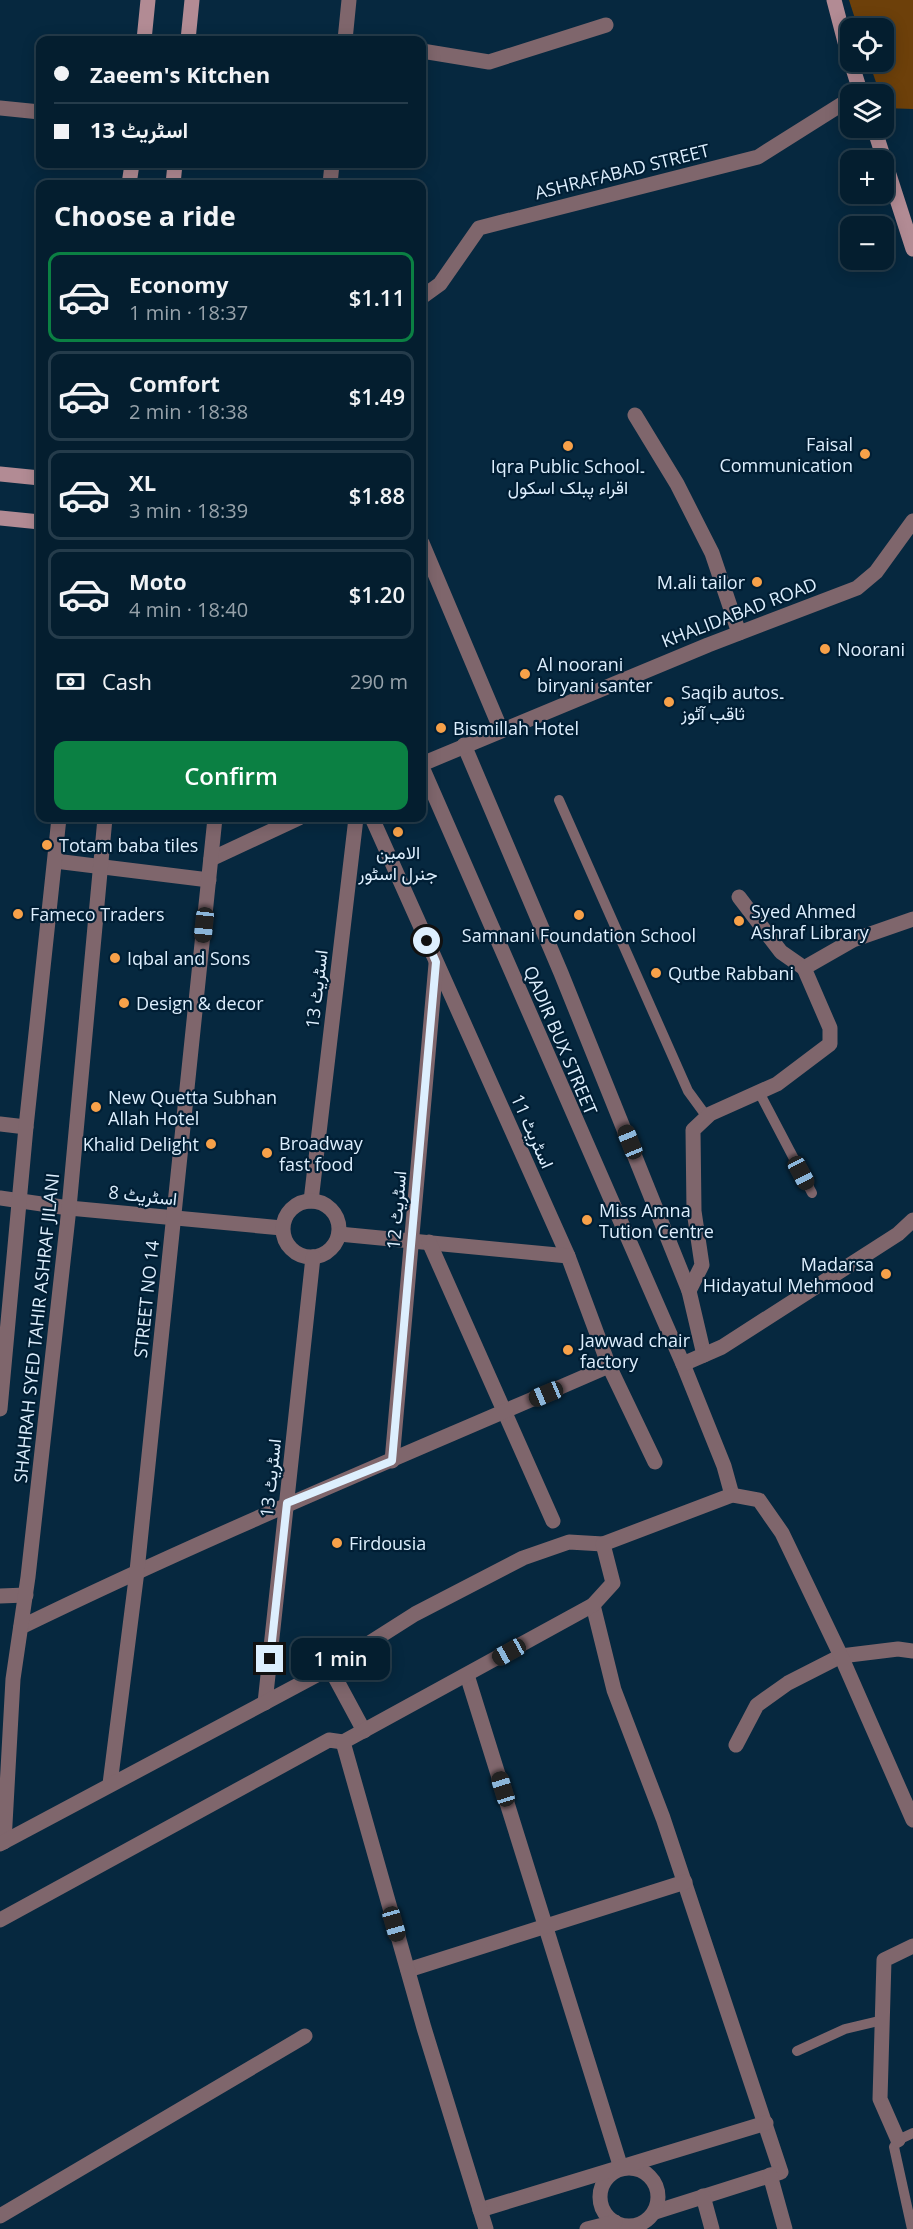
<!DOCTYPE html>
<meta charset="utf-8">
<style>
:root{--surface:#041e2f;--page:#122b3b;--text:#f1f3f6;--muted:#97a2aa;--line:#253c4b;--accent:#0b8043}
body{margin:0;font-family:"Open Sans",Vazirmatn,sans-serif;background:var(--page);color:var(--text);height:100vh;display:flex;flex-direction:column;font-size:22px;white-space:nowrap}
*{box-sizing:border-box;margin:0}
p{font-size:20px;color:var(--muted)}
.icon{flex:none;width:33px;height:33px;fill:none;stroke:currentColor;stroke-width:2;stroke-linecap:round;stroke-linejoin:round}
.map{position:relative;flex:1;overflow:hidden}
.side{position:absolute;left:36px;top:180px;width:390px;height:642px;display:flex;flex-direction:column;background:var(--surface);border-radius:12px;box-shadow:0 3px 15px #0003,0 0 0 2px var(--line)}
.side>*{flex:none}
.banner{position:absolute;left:36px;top:36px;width:390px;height:132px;border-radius:12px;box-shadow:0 3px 15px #0003,0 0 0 2px var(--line);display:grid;align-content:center;height:132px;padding:0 18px;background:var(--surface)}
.controls{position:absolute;left:840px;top:18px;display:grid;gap:12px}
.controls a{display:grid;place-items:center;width:54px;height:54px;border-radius:12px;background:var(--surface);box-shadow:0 3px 15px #0003,0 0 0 2px var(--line);font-size:30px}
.end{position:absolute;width:27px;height:27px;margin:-14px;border:8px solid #ddeffe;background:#111;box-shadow:0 0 0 3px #111}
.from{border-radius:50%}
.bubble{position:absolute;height:42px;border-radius:12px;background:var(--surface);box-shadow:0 3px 15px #0003,0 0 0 2px var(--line);font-size:20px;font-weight:600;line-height:42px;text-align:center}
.car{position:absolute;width:18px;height:36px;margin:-18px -9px;border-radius:8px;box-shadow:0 0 4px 2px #0007;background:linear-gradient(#222 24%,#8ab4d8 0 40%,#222 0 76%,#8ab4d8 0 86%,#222 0)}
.banner b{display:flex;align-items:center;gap:21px;height:57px;font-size:22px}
.banner b+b{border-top:2px solid var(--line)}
.banner i{width:15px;height:15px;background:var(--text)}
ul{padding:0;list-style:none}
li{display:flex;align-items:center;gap:18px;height:90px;margin:0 12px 9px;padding:0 6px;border:3px solid var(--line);border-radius:12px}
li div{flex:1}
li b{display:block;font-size:22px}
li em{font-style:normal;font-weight:600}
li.active{border-color:var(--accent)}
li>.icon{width:54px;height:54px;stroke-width:1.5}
h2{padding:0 18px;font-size:27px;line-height:72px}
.pay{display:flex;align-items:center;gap:15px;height:66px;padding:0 18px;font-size:22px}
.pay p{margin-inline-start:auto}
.action{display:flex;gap:12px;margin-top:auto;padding:12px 18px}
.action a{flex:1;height:69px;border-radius:12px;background:var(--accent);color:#fff;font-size:24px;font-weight:600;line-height:69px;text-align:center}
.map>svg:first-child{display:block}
.green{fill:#6d400a}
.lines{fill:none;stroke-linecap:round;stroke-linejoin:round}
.lane{stroke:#7f666c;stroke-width:10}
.street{stroke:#7f666c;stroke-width:15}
.secondary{stroke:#b28b94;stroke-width:15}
.route{stroke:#ddeffe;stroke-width:8}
.poi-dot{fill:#f7a149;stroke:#001e34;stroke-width:2}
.labels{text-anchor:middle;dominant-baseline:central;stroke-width:4.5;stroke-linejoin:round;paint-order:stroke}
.street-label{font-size:18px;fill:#ddeffe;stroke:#001e34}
.poi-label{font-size:18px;fill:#ddeffe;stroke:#001e34;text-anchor:start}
</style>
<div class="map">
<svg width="913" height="2229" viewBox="0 0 913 2229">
<rect width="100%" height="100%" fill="#06283f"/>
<polygon class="green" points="849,0 913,0 913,109 884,108 884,94 880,94 869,62 884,62 884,28 858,28"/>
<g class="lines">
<g class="lane">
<polyline points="559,800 688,1091 707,1117"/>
<polyline points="759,1092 812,1193"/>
<polyline points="797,2051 845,2029 883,2020"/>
<polyline points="912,2229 894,2147 898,2140 913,2133"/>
</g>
<g class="street">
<polyline points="345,40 349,0"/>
<polyline points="422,51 489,62 606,25"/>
<polyline points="0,108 40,112"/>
<polyline points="330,184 332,164"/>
<polyline points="422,297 440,284 479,228 758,157 850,99"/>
<polyline points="635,415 677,484 712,553 739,633"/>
<polyline points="422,543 501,730"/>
<polyline points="464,745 561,973 689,1291"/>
<polyline points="422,764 708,645 857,588 876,572 913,521"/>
<polyline points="422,767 683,1364 724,1466 732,1495"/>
<polyline points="372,818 568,1256 609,1366 655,1462"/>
<polyline points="211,859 299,818"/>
<polyline points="55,861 209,880"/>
<polyline points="739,897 781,952 804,968"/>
<polyline points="0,1124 26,1127"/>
<polyline points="0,1198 69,1208 282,1228"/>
<polyline points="311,1201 356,818"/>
<circle cx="311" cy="1229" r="28"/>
<polyline points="339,1234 568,1256"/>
<polyline points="429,1242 553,1521"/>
<polyline points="704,1355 689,1291 702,1265 694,1211 693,1130 710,1114 777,1084 830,1044 830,1028 804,968 853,940 913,919"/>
<polyline points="683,1364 722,1347 898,1234 913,1220"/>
<polyline points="0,1409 26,1127 59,818"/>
<polyline points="392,1461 436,964"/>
<polyline points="0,1596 26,1595"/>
<polyline points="593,1605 614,1690 663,1818 781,2172 655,2212"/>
<path d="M21,1627c193,-94 391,-175 588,-261"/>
<polyline points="330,1668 364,1731"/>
<polyline points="467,1675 621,2168"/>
<polyline points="265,1703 313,1257"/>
<polyline points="736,1745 757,1705 788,1683 841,1656 898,1649 913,1651"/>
<polyline points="110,1784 137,1571 215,818"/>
<polyline points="4,1842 13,1679 28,1577 69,1208 105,818"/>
<polyline points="0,1844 330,1668 415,1614 523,1558 569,1542 603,1544"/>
<polyline points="0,1920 329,1740 343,1742"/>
<polyline points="408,1970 685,1882"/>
<polyline points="898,2140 880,2099 884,1960 913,1946"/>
<circle cx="629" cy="2197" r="29"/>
<polyline points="770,2175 785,2229"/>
<polyline points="703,2196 712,2229"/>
<polyline points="480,2210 766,2123"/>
<polyline points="0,2216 305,2036"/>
<polyline points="486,2229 424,2028 343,1742 593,1605 613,1583 603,1544 732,1495 759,1500 782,1533 841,1656 913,1820"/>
<polyline points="587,2229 615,2222"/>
</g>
<g class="secondary">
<polyline points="834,0 850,61"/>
<polyline points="144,40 148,0"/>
<polyline points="188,40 192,0"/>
<polyline points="851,62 861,94"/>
<polyline points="874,128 913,249"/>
<polyline points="129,184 132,164"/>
<polyline points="173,184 175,164"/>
<polyline points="0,474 40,478"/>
<polyline points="0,518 40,522"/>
</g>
</g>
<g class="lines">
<polyline class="route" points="270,1659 287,1503 392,1461 436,962 427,941"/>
</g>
<g class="poi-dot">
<circle cx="568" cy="446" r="6"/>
<circle cx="865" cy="454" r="6"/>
<circle cx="757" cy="582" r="6"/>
<circle cx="825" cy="649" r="6"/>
<circle cx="525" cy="674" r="6"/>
<circle cx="669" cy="702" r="6"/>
<circle cx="441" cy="728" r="6"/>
<circle cx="398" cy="832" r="6"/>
<circle cx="47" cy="845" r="6"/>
<circle cx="18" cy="914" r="6"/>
<circle cx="579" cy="915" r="6"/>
<circle cx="739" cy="921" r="6"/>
<circle cx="115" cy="958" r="6"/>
<circle cx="656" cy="973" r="6"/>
<circle cx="124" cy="1003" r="6"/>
<circle cx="96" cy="1107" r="6"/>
<circle cx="211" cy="1144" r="6"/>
<circle cx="267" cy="1153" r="6"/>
<circle cx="587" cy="1220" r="6"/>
<circle cx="886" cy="1274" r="6"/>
<circle cx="568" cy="1350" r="6"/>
<circle cx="337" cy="1543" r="6"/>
</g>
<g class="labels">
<g class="street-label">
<text transform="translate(622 171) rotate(-14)">ASHRAFABAD STREET</text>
<text transform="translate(739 612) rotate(-21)">KHALIDABAD ROAD</text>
<text transform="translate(316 989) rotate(-83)">اسٹریٹ 13</text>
<text transform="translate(561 1040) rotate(67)">QADIR BUX STREET</text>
<text transform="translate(533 1131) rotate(66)">اسٹریٹ 11</text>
<text transform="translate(143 1195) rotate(6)">اسٹریٹ 8</text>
<text transform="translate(396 1210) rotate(-85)">اسٹریٹ 12</text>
<text transform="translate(146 1299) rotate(-84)">STREET NO 14</text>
<text transform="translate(36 1328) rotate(-84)">SHAHRAH SYED TAHIR ASHRAF JILANI</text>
<text transform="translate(270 1478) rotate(-84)">اسٹریٹ 13</text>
</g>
<g class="poi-label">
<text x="853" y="444" text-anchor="end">Faisal<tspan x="853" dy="21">Communication</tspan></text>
<text x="568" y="466" text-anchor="middle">Iqra Public School۔<tspan x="568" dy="21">اقراء پبلک اسکول</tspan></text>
<text x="745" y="582" text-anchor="end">M.ali tailor</text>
<text x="837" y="649">Noorani</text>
<text x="537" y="664">Al noorani<tspan x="537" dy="21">biryani santer</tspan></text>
<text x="681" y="692">Saqib autos۔<tspan x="681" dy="21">ثاقب آٹوز</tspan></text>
<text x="453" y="728">Bismillah Hotel</text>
<text x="59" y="845">Totam baba tiles</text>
<text x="398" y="852" text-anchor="middle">الامین<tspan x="398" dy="21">جنرل اسٹور</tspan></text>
<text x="751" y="911">Syed Ahmed<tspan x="751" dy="21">Ashraf Library</tspan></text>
<text x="30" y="914">Fameco Traders</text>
<text x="579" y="935" text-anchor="middle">Samnani Foundation School</text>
<text x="127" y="958">Iqbal and Sons</text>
<text x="668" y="973">Qutbe Rabbani</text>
<text x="136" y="1003">Design &amp; decor</text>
<text x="108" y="1097">New Quetta Subhan<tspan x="108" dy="21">Allah Hotel</tspan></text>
<text x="279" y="1143">Broadway<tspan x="279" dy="21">fast food</tspan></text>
<text x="199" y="1144" text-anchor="end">Khalid Delight</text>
<text x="599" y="1210">Miss Amna<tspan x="599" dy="21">Tution Centre</tspan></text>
<text x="874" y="1264" text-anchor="end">Madarsa<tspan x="874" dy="21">Hidayatul Mehmood</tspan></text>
<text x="580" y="1340">Jawwad chair<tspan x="580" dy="21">factory</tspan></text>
<text x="349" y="1543">Firdousia</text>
</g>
</g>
</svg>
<div class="controls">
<a><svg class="icon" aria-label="locate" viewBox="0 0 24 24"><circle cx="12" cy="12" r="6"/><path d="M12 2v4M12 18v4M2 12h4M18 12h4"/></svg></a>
<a><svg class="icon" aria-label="layers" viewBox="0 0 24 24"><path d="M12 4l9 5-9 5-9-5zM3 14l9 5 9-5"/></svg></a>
<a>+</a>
<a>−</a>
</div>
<i class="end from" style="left:427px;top:941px"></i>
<i class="end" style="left:270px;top:1659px"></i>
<div class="bubble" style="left:291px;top:1638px;width:99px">1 min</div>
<i class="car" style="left:204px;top:925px;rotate:186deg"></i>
<i class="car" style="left:630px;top:1142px;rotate:338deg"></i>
<i class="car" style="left:801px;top:1173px;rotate:152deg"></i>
<i class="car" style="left:546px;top:1394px;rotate:247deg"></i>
<i class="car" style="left:509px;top:1652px;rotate:241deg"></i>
<i class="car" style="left:503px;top:1789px;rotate:343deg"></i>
<i class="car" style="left:394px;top:1924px;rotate:164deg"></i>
<div class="banner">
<b><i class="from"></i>Zaeem's Kitchen</b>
<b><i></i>اسٹریٹ 13</b>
</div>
<section class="side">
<h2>Choose a ride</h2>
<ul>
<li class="active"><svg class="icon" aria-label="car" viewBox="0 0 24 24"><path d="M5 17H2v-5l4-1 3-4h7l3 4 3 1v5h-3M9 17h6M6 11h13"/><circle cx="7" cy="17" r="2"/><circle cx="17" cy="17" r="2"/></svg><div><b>Economy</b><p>1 min · 18:37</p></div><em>$1.11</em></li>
<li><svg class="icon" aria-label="car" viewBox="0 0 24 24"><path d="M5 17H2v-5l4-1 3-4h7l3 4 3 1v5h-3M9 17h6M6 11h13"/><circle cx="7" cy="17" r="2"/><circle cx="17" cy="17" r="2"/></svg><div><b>Comfort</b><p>2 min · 18:38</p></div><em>$1.49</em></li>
<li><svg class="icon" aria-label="car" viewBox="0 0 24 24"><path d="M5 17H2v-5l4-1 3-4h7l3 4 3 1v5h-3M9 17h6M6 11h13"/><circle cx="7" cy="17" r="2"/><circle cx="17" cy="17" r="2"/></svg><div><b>XL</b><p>3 min · 18:39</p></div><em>$1.88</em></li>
<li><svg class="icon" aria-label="car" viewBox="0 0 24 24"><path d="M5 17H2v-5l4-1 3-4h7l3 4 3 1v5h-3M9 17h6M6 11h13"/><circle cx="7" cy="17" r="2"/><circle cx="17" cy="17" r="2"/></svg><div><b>Moto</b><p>4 min · 18:40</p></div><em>$1.20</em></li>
</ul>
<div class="pay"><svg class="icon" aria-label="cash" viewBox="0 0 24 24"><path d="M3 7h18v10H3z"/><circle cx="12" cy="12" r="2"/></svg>Cash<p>290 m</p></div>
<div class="action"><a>Confirm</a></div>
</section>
</div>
